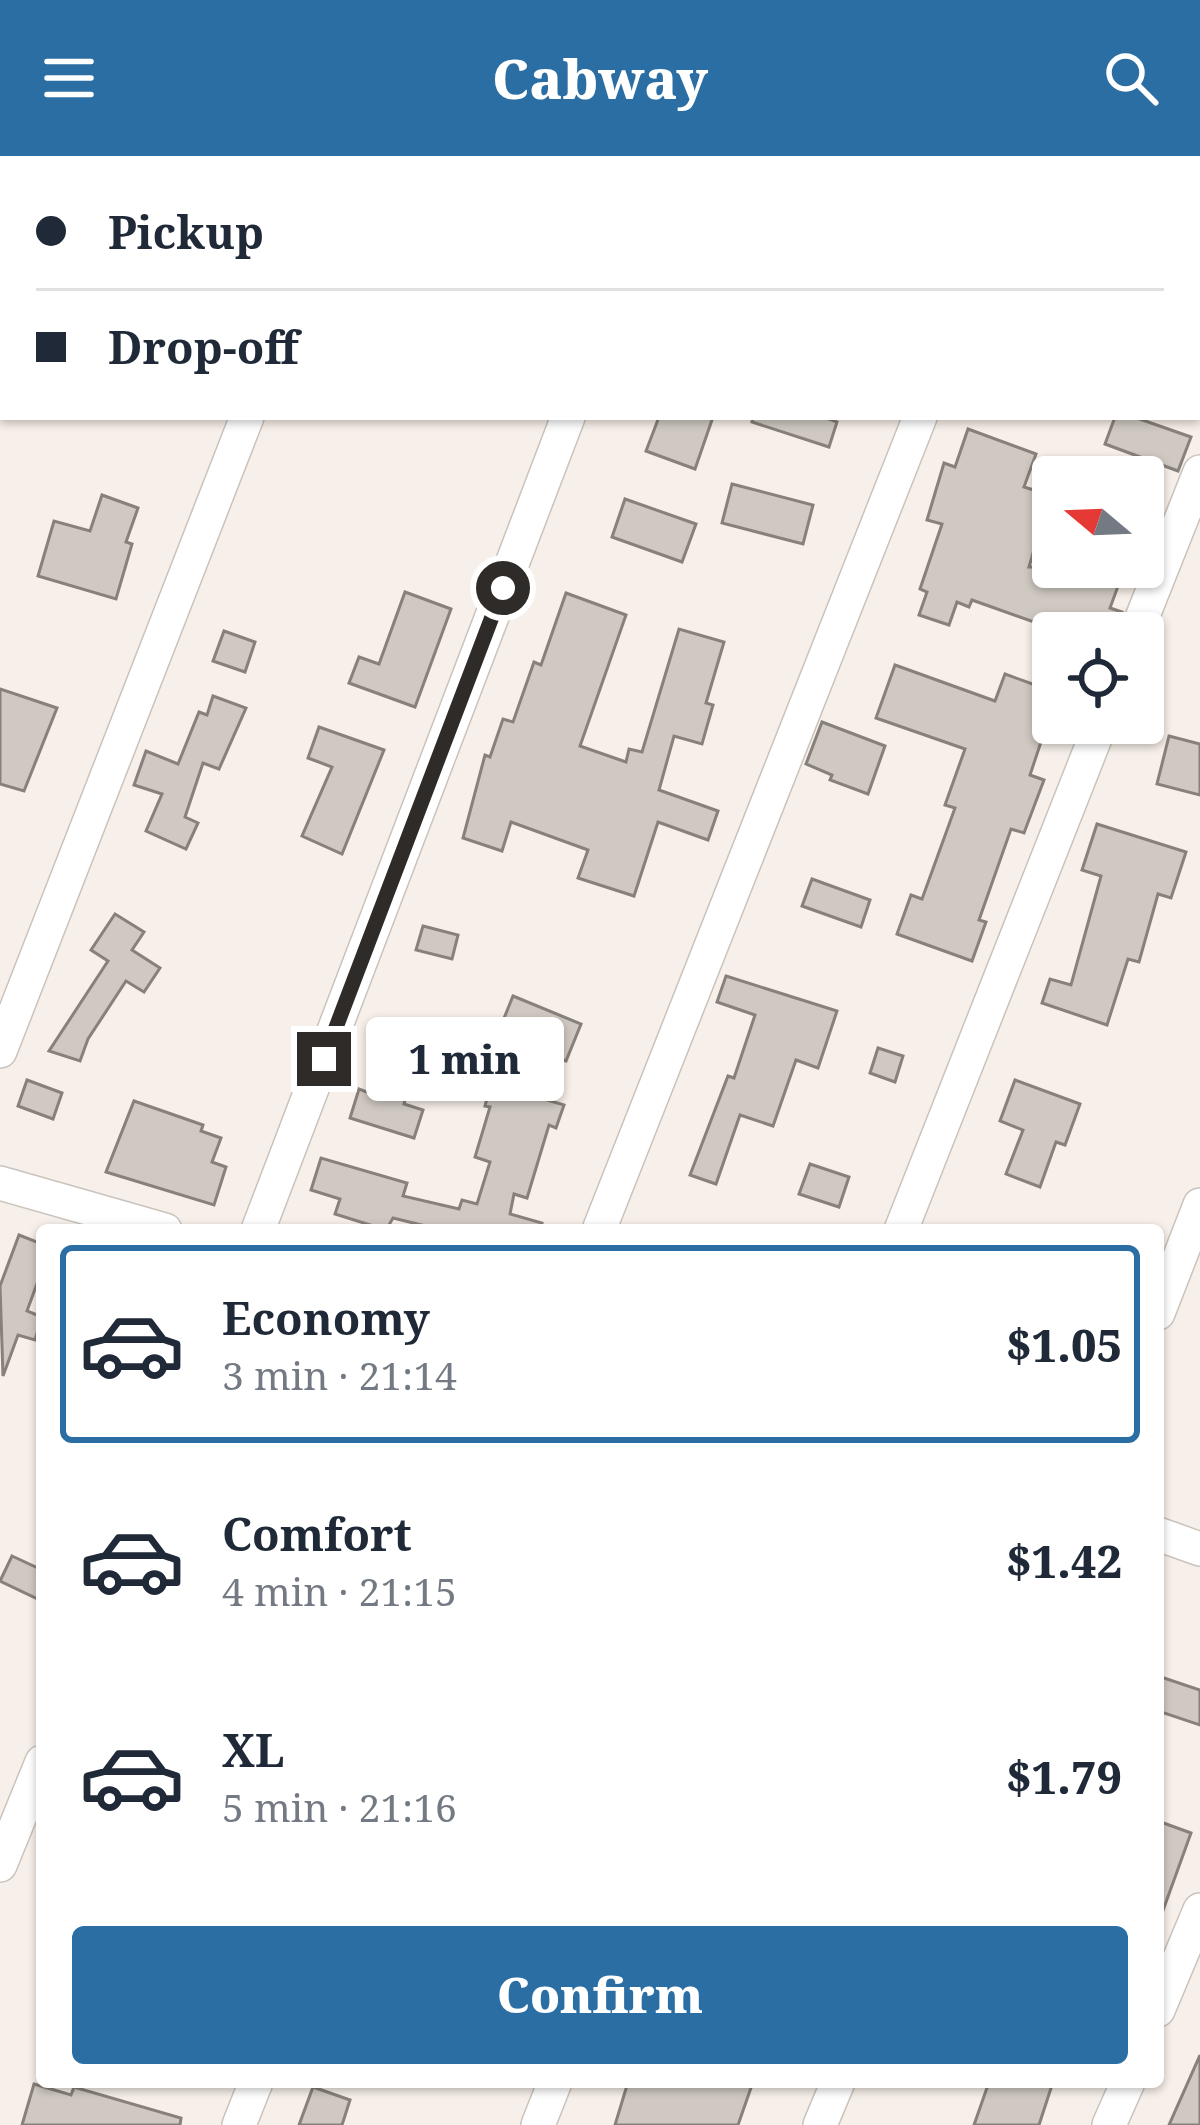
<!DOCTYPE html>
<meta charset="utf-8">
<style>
:root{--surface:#fff;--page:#f2f2f3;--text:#1f2937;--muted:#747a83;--line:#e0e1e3;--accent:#2b6ea3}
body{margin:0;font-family:"Noto Serif",serif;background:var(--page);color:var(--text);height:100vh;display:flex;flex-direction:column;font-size:45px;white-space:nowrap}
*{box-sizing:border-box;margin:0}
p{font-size:39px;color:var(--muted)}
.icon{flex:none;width:66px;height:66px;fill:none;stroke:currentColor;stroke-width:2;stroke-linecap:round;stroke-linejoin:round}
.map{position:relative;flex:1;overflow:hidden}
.details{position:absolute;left:36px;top:1068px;width:1128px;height:864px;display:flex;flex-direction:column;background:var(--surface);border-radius:12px;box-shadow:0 3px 9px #0004}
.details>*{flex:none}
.banner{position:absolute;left:0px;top:0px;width:1200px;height:264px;box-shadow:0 3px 9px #0004;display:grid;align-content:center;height:264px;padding:0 36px;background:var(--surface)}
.needle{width:78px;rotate:289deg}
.fabs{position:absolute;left:1032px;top:300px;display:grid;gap:24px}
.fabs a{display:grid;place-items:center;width:132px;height:132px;border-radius:12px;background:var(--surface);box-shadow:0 3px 9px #0004;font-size:60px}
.end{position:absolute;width:54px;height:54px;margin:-27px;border:15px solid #2e2b29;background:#fff;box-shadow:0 0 0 6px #fff}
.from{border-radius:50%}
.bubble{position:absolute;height:84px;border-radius:12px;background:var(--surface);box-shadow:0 3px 9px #0004;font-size:39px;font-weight:800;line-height:84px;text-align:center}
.banner b{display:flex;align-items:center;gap:42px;height:114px;font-size:45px}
.banner b+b{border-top:3px solid var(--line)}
.banner i{width:30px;height:30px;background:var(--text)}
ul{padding:21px 0 0;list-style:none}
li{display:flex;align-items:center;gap:36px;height:198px;margin:0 24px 18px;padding:0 12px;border:6px solid transparent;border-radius:12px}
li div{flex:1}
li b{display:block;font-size:45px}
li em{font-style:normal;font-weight:800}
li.current{border-color:var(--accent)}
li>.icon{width:108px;height:108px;stroke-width:1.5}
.cta{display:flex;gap:24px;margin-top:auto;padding:24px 36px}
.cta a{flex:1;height:138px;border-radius:12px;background:var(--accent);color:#fff;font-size:48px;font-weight:800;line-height:138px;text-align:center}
header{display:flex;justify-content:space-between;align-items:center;height:156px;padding:0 36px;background:var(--accent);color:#fff;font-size:54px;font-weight:800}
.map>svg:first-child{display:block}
.building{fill:#d0c9c2;stroke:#88817b;stroke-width:3}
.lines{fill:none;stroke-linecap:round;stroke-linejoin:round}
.street-casing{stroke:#cac3bc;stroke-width:36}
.street{stroke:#fff;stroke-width:33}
.route{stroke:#2e2b29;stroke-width:15}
</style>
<header><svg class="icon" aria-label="menu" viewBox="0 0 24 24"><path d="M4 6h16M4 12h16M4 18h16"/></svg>Cabway<svg class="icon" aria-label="search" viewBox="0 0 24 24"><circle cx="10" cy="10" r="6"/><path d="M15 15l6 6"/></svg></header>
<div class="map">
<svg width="1200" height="1969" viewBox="0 0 1200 1969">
<rect width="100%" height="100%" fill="#f7efe9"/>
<g class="building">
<polygon points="659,261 713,261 695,313 646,295"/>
<polygon points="753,261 824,261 837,266 829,291 752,266"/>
<polygon points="1115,261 1134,261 1191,281 1178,315 1105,288"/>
<polygon points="968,273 1036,298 1024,331 1050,339 1029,411 1125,411 1110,452 1122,456 1115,477 1049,477 1051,472 972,444 969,451 957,446 949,469 919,459 927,436 920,433 942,368 927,364 944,307 955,311"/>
<polygon points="732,328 813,349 803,388 722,367"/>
<polygon points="102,339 138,352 126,386 132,388 116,443 38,420 54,365 90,375"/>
<polygon points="625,343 696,368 682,406 612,381"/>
<polygon points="405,436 451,453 415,551 349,527 359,501 379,508"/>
<polygon points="566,437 626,459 580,590 626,606 629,593 642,596 679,473 724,486 706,547 713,549 702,588 674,580 659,634 718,655 708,684 658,666 634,740 578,722 588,694 511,666 502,695 463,682 485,599 490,601 503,563 513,566 534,506 541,509"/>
<polygon points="224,475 255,486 245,516 213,505"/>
<polygon points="895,509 995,545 1005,518 1038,530 1034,545 1053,550 1030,619 1044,624 1024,677 1011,673 979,764 986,766 972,805 897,778 911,739 922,743 955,652 945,649 965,593 876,562"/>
<polygon points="0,533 57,552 24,635 0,628"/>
<polygon points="213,540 246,552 219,613 203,607 185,661 198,667 186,693 146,675 162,638 134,629 146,595 178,608 199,556 207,559"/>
<polygon points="822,566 885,590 868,638 830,624 832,619 806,608"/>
<polygon points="319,571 384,594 342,698 302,680 332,611 308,602"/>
<polygon points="1169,580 1200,588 1200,639 1157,628"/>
<polygon points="1097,668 1186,696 1171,742 1158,738 1139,806 1128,803 1107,869 1042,847 1050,823 1071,829 1101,720 1082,714"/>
<polygon points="812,723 870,744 861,771 802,750"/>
<polygon points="115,758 144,776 132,794 160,812 144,836 126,825 88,883 80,905 49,895 108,805 91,794"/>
<polygon points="423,770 458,779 452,803 416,794"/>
<polygon points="726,820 837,855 818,912 796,904 773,970 740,959 716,1028 690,1019 728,920 734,922 755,859 717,846"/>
<polygon points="513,840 581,868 566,905 498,877"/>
<polygon points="878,892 903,900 895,926 870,917"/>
<polygon points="378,920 409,930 404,948 423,954 414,982 350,962 359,933 372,938"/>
<polygon points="27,924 62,937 53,963 18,950"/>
<polygon points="1015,924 1080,948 1065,989 1056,986 1040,1031 1006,1018 1023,974 1000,965"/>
<polygon points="491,927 564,949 556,972 549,969 527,1042 514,1038 510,1058 542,1067 541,1074 442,1074 393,1062 386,1074 335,1058 340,1043 311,1034 321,1002 407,1027 403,1040 459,1053 462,1044 477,1048 490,1006 475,1001 490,951 485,950"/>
<polygon points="134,945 203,969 201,975 221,982 212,1006 226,1011 214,1049 106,1016"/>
<polygon points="810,1008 849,1021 839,1051 799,1038"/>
<polygon points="19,1079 42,1088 42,1114 27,1155 42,1161 35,1184 18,1179 3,1220 0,1130"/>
<polygon points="12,1400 42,1414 42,1445 0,1425"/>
<polygon points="1158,1520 1200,1534 1200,1569 1158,1555"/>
<polygon points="1158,1665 1191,1677 1161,1760 1158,1760"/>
<polygon points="1200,1899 1200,1969 1169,1969"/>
<polygon points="628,1926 753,1926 738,1969 615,1969"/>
<polygon points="989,1926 1053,1926 1039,1969 974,1969"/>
<polygon points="34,1928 71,1939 74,1931 181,1962 180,1969 22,1969"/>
<polygon points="313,1931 350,1944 342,1969 299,1969"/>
</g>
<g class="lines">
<g class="street-casing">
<g id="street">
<polyline points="25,3 26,0"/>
<polyline points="347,3 348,0"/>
<polyline points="667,3 668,0"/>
<polyline points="1021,3 1022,0"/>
<polyline points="0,67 3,59"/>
<polyline points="1136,477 1200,316"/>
<polyline points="0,895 247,261"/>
<polyline points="0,1027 165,1074"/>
<polyline points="258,1074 568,261"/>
<polyline points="599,1074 920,261"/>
<polyline points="901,1074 1101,567"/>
<polyline points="1158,1157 1200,1049"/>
<polyline points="1158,1378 1200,1393"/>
<polyline points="0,1709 42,1606"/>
<polyline points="1158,1854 1200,1754"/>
<polyline points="239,1969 256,1926"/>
<polyline points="538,1969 555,1926"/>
<polyline points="820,1969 838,1926"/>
<polyline points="1109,1969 1128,1926"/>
</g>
</g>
<use href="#street" class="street"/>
</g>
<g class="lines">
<polyline class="route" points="324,903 503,432"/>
</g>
</svg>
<div class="fabs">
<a><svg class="needle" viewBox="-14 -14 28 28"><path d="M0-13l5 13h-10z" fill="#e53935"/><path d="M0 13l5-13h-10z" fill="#747a83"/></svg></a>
<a><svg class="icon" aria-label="locate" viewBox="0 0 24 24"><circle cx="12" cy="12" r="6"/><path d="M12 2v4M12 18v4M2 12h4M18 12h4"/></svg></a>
</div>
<i class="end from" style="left:503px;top:432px"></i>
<i class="end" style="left:324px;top:903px"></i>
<div class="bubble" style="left:366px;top:861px;width:198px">1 min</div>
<div class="banner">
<b><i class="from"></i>Pickup</b>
<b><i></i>Drop-off</b>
</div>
<section class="details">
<ul>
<li class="current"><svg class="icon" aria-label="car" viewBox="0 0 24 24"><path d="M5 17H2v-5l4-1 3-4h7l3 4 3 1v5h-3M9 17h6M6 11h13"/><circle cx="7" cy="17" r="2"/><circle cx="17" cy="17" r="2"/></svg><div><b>Economy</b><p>3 min · 21:14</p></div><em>$1.05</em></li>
<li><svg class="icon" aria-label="car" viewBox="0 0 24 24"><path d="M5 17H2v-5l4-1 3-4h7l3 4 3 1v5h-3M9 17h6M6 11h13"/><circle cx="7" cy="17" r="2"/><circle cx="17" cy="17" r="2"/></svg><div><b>Comfort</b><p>4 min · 21:15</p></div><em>$1.42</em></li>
<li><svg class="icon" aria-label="car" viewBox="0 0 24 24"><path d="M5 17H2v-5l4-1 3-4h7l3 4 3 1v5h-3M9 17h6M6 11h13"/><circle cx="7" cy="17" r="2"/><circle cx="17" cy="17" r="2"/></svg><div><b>XL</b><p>5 min · 21:16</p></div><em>$1.79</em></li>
</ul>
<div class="cta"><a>Confirm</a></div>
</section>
</div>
